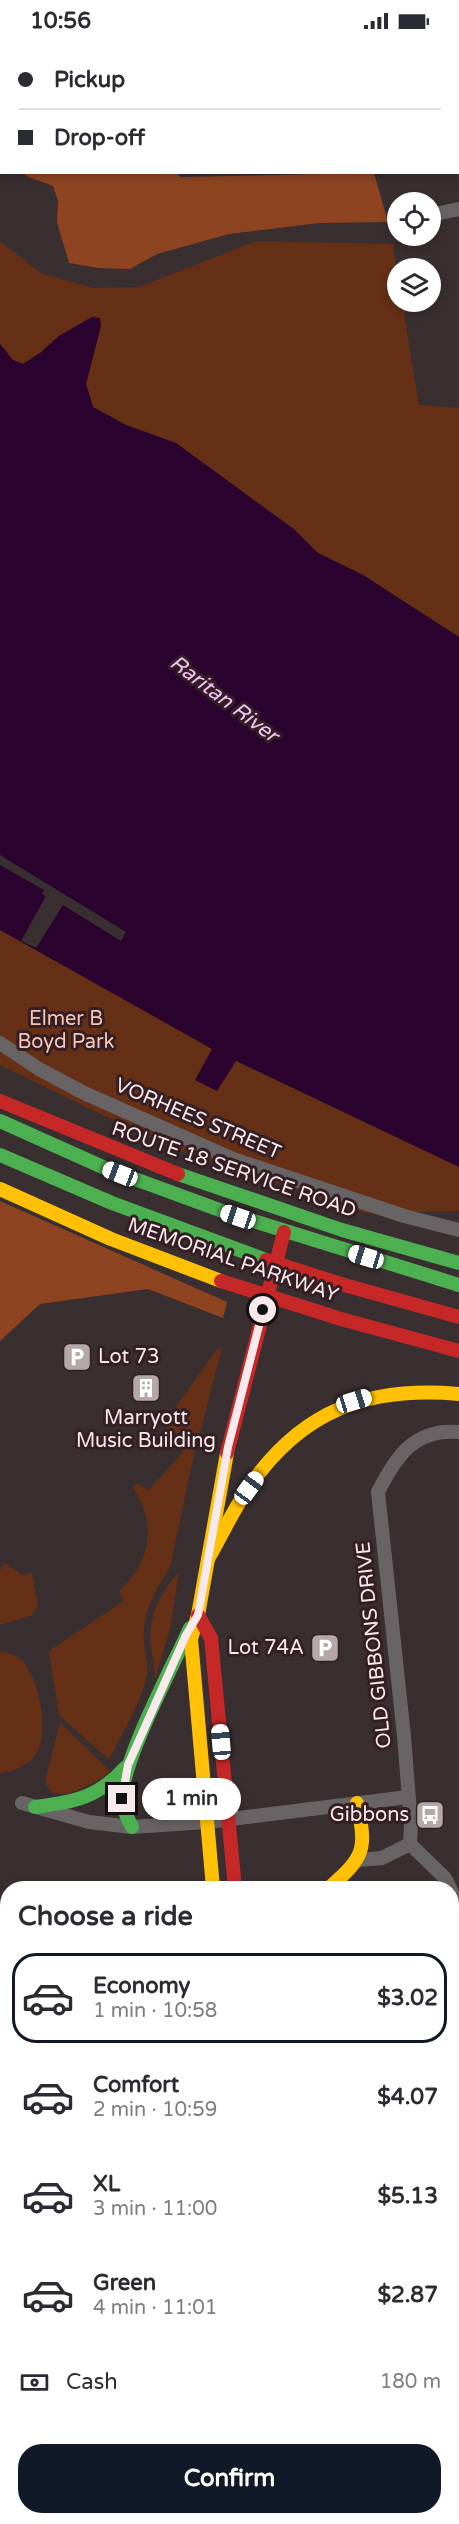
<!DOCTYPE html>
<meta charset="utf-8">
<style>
:root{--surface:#fff;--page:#f7f7f7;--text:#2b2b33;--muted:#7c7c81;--line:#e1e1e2;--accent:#111827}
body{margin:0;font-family:"Varela Round",sans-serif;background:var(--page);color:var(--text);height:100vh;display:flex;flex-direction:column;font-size:22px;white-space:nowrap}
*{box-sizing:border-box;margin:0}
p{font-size:20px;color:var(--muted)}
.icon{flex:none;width:33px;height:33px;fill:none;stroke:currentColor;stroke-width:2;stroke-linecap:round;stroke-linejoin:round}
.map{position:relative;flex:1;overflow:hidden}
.panel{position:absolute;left:0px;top:1839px;width:459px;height:644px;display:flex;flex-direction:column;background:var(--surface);border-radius:24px 24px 0 0;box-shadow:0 3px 9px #0003}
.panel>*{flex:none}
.guide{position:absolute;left:0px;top:0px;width:459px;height:132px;box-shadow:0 3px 9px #0003;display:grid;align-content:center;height:132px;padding:0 18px;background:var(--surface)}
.fabs{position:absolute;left:387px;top:150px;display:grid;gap:12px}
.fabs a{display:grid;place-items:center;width:54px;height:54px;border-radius:50%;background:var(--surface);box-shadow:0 3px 9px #0003;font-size:30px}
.end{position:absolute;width:27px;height:27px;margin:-14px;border:8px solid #f8e9ec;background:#111;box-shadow:0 0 0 3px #111}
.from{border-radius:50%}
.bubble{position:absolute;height:42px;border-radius:21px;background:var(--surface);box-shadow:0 3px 9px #0003;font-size:20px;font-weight:700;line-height:42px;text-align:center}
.car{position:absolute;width:18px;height:36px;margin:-18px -9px;border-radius:8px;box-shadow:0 0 4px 2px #0007;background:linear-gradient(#fff 24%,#345 0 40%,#fff 0 76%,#345 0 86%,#fff 0)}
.guide b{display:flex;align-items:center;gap:21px;height:57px;font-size:22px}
.guide b+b{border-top:2px solid var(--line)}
.guide i{width:15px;height:15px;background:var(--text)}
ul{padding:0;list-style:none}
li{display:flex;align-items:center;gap:18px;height:90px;margin:0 12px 9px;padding:0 6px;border:3px solid transparent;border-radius:24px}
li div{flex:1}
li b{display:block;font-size:22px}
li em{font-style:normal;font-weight:700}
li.on{border-color:var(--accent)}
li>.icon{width:54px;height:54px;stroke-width:1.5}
h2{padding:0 18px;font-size:27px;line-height:72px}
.pay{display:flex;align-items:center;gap:15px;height:66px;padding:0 18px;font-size:22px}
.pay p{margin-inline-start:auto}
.primary-button{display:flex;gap:12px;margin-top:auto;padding:12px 18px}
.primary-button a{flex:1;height:69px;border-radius:24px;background:var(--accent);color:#fff;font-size:24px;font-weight:700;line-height:69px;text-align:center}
.status{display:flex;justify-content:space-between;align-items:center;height:42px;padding:0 30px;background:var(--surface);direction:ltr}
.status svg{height:16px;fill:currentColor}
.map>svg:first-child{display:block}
.green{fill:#653016}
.forest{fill:#8e4420}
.water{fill:#2a042e}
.pier{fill:#392e30}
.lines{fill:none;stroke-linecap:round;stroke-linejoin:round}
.street{stroke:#686365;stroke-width:14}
.fast{stroke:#4caf50;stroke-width:14}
.slow{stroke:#ffc107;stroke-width:14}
.jam{stroke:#c62828;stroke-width:14}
.route{stroke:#f8e9ec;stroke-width:8}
.labels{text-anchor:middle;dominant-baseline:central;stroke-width:6;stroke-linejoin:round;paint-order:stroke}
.park-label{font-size:20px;fill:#f8c7b3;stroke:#331f24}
.street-label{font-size:20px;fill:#f8e9ec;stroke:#331f24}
.poi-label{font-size:20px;fill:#f8e9ec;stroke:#331f24;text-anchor:end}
.water-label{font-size:21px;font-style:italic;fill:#f3c0f7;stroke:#331f24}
</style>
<div class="status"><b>10:56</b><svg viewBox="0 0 49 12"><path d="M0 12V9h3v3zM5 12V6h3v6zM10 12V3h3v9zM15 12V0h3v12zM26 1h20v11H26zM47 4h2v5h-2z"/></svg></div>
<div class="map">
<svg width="459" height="2482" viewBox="0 0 459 2482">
<rect width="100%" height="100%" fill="#392e30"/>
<g class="green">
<polygon points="0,199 41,231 93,246 139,245 256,199 393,202 397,232 398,260 402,260 419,363 459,366 459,595 363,533 318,511 295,488 176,401 126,383 93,365 86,342 92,315 92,275 59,294 40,311 23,322 13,318 0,302"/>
<polygon points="0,888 459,1114 459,1169 366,1171 164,1103 0,1023"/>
<path d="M222,1306l-31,120 -21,100c-16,22 -28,46 -26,73 0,11 5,23 3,33 -4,27 -26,61 -38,86l-50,-45 -10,-64 75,-50 -5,-10c22,-20 35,-47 26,-78 -2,-9 -8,-17 -12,-26l4,-3 12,6 34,-38 -12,-11 4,-6 -12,-10 54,-76z"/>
<polygon points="5,1521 22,1533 32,1531 38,1564 31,1574 3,1582 0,1582 0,1528"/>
<path d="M179,1530l-9,57 -16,53c2,-13 -2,-24 -3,-37 -3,-29 9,-52 28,-73z"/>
<path d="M0,1609c6,1 13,3 18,6 21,15 32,75 18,97 -7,11 -23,18 -36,19z"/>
<path d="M60,1681l50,48c-11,11 -65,42 -64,6z"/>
<polygon points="7,2225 8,2475 289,2475 287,2482 0,2482 0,2226"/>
</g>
<g class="forest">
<polygon points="174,130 181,135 374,131 388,180 319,181 229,192 157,212 130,227 98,226 69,221 57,180 58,159 53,144 26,134 24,131"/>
<polygon points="0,1159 227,1260 223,1276 148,1247 40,1262 0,1299"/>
</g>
<polygon class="water" points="92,275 100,276 101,284 86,342 93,365 126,383 176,401 295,488 318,511 363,533 459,595 459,1125 236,1019 217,1049 195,1038 212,1007 0,888 0,302 13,318 23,322 40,311 59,294"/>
<polygon class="pier" points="0,813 126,890 121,899 63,863 36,906 21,899 46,854 42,852 44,848 0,823"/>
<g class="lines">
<g class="street">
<polyline points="426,0 427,2"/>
<polyline points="458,57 459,60"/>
<polyline points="430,173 459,167"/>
<polyline points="0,1001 39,1027 84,1051 233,1117 404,1174 459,1188"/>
<polyline points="22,1761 89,1780 132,1785 207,1780 408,1755"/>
<polyline points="359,1818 382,1816 410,1802"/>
<path d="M450,1846l-5,-10 -35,-34 1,-19 -7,-89 -26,-244c18,-36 37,-64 81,-60"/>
<polyline points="452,1850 454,1867 459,1877"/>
</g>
<g class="fast">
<polyline points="0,1079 105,1126 225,1170 459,1243"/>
<polyline points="0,1113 112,1161 266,1218"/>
<polyline points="178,1132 342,1188 459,1221"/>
<path d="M35,1765c39,-5 63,-9 91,-40"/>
<path d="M132,1785c-4,-8 -9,-17 -10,-26 -3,-35 52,-137 68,-173"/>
<polyline points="0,2197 8,2196"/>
<polyline points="342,2475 362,2475"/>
</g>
<g class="slow">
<polyline points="0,1147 111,1197 221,1239"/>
<path d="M208,1517c14,-24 25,-49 41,-72 53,-77 119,-101 210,-93"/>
<polyline points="213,1846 191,1597 198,1573 227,1411"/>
<path d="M329,1846c36,-32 38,-38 28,-85"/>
<polyline points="0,2173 8,2172"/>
<polyline points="452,2465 459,2464"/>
</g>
<g class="jam">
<polyline points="0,1059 178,1132"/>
<polyline points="266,1218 341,1242 459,1275"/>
<polyline points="221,1239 341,1277 459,1309"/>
<polyline points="227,1411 284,1190"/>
<polyline points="198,1573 211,1596 235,1846"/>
</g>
</g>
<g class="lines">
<polyline class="route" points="122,1757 128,1723 186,1593 198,1573 228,1405 263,1268"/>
</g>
<defs>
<g id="parking-square" transform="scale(1.5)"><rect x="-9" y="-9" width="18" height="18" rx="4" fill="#b5a8aa" stroke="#331f24"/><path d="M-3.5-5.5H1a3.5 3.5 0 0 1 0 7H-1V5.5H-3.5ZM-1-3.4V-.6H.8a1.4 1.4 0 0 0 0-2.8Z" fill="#fff"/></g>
<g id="building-square" transform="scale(1.5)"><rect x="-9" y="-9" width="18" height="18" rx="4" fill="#b5a8aa" stroke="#331f24"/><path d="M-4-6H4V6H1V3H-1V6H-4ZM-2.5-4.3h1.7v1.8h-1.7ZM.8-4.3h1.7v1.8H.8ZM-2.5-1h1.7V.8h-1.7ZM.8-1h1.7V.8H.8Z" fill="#fff"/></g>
<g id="bus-square" transform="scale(1.5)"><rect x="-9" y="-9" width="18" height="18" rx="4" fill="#b5a8aa" stroke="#331f24"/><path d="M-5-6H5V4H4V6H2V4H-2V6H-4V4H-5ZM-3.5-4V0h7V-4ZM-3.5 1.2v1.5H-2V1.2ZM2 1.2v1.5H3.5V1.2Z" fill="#fff"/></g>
</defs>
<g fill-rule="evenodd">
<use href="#parking-square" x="77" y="1315"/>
<use href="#building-square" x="146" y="1346"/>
<use href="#parking-square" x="325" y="1606"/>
<use href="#bus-square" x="430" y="1773"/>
</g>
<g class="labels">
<g class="park-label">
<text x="66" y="977">Elmer B<tspan x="66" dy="23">Boyd Park</tspan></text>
</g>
<g class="street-label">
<text transform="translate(198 1077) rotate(23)">VORHEES STREET</text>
<text transform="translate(234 1128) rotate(19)">ROUTE 18 SERVICE ROAD</text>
<text transform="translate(233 1218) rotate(19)">MEMORIAL PARKWAY</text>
<text transform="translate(374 1603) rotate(-96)">OLD GIBBONS DRIVE</text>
</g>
<g class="poi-label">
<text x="98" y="1315" text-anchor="start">Lot 73</text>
<text x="146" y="1376" text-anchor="middle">Marryott<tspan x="146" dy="23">Music Building</tspan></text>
<text x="304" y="1606">Lot 74A</text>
<text x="409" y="1773">Gibbons</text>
</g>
<g class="water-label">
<text transform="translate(224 657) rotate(37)">Raritan River</text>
</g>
</g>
</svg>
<div class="fabs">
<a><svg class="icon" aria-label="locate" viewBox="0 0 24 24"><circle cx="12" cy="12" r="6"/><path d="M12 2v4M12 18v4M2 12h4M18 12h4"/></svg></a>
<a><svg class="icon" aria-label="layers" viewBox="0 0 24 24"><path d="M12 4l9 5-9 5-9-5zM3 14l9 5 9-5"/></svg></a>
</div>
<i class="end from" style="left:263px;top:1268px"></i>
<i class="end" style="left:122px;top:1757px"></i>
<div class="bubble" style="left:142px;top:1736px;width:99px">1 min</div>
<i class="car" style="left:120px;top:1132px;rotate:291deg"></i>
<i class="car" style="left:238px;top:1175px;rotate:289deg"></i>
<i class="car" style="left:366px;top:1215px;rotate:287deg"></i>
<i class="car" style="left:354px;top:1359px;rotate:73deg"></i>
<i class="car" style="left:249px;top:1446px;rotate:36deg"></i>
<i class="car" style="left:221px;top:1700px;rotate:355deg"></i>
<div class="guide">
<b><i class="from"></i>Pickup</b>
<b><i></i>Drop-off</b>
</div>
<section class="panel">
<h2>Choose a ride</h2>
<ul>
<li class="on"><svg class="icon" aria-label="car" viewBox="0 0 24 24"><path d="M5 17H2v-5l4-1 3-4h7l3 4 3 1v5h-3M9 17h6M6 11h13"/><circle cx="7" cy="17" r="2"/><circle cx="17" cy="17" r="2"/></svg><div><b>Economy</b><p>1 min · 10:58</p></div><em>$3.02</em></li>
<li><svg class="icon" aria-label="car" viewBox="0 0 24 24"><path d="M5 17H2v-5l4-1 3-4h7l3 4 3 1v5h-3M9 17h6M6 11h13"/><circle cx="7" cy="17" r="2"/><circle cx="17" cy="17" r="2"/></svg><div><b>Comfort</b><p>2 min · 10:59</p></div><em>$4.07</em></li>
<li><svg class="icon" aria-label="car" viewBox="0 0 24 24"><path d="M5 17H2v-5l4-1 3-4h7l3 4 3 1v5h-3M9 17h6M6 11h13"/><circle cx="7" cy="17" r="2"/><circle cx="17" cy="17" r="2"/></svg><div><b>XL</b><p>3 min · 11:00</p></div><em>$5.13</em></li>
<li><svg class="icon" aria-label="car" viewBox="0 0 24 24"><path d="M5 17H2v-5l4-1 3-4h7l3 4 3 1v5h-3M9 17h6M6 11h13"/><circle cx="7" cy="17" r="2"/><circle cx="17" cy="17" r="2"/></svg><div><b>Green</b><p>4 min · 11:01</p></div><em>$2.87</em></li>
</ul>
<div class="pay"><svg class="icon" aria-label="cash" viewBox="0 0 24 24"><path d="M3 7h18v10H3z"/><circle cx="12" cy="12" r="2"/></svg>Cash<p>180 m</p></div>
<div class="primary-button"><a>Confirm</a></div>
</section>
</div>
